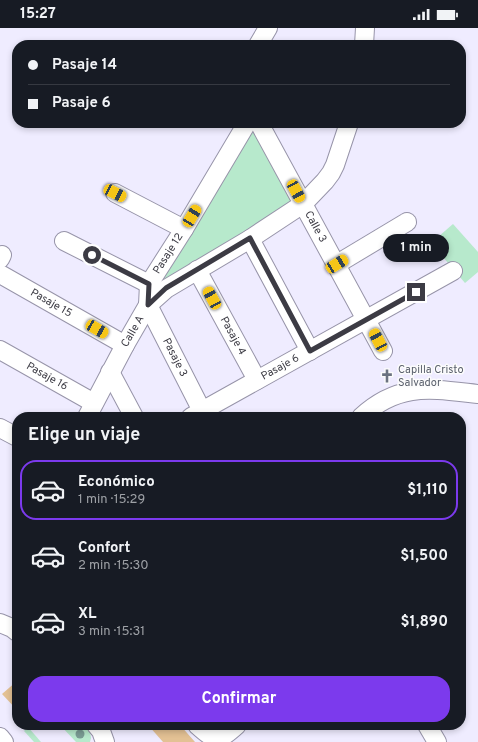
<!DOCTYPE html>
<html lang="es">
<meta charset="utf-8">
<style>
:root{--surface:#171b24;--page:#20242c;--text:#f1f3f6;--muted:#9ea1a6;--line:#363941;--accent:#7c3aed}
body{margin:0;font-family:Overpass,sans-serif;background:var(--page);color:var(--text);height:100vh;display:flex;flex-direction:column;font-size:15px;white-space:nowrap}
*{box-sizing:border-box;margin:0}
p{font-size:13px;color:var(--muted)}
.icon{flex:none;width:22px;height:22px;fill:none;stroke:currentColor;stroke-width:2;stroke-linecap:round;stroke-linejoin:round}
.map{position:relative;flex:1;overflow:hidden}
.sheet{position:absolute;left:12px;top:384px;width:454px;height:318px;display:flex;flex-direction:column;background:var(--surface);border-radius:16px;box-shadow:0 2px 6px #0003}
.sheet>*{flex:none}
.guide{position:absolute;left:12px;top:12px;width:454px;height:88px;border-radius:16px;box-shadow:0 2px 6px #0003;display:grid;align-content:center;height:88px;padding:0 16px;background:var(--surface)}
.end{position:absolute;width:18px;height:18px;margin:-9px;border:5px solid #3c3b44;background:#fff;box-shadow:0 0 0 2px #fff}
.from{border-radius:50%}
.bubble{position:absolute;height:28px;border-radius:14px;background:var(--surface);box-shadow:0 2px 6px #0003;font-size:13px;font-weight:700;line-height:28px;text-align:center}
.car{position:absolute;width:12px;height:24px;margin:-12px -6px;border-radius:5px;box-shadow:0 0 3px 1px #0007;background:linear-gradient(#f5c518 24%,#345 0 40%,#f5c518 0 76%,#345 0 86%,#f5c518 0)}
.guide b{display:flex;align-items:center;gap:14px;height:38px;font-size:15px}
.guide b+b{border-top:1px solid var(--line)}
.guide i{width:10px;height:10px;background:var(--text)}
ul{padding:0;list-style:none}
li{display:flex;align-items:center;gap:12px;height:60px;margin:0 8px 6px;padding:0 8px;border:2px solid transparent;border-radius:16px}
li div{flex:1}
li b{display:block;font-size:15px}
li em{font-style:normal;font-weight:700}
li.active{border-color:var(--accent)}
li>.icon{width:36px;height:36px;stroke-width:1.5}
h2{padding:0 16px;font-size:18px;line-height:48px}
.button{display:flex;gap:8px;margin-top:auto;padding:8px 16px}
.button a{flex:1;height:46px;border-radius:16px;background:var(--accent);color:#fff;font-size:16px;font-weight:700;line-height:46px;text-align:center}
.status{display:flex;justify-content:space-between;align-items:center;height:28px;padding:0 20px;background:var(--surface);direction:ltr}
.status svg{height:11px;fill:currentColor}
.map>svg:first-child{display:block}
.green{fill:#b7e9cc}
.building{fill:#e3c194}
.lines{fill:none;stroke-linecap:round;stroke-linejoin:round}
.minor-casing{stroke:#9794a9;stroke-width:20}
.minor{stroke:#fff;stroke-width:18}
.tree{fill:#7a9c94}
.route{stroke:#3c3b44;stroke-width:5}
.labels{text-anchor:middle;dominant-baseline:central;stroke-width:3;stroke-linejoin:round;paint-order:stroke}
.street-label{font-size:11px;fill:#3c3b44;stroke:#fcfcfc}
.worship-label{font-size:11px;fill:#5b616d;stroke:#fcfcfc;text-anchor:start}
</style>
<div class="status"><b>15:27</b><svg viewBox="0 0 49 12"><path d="M0 12V9h3v3zM5 12V6h3v6zM10 12V3h3v9zM15 12V0h3v12zM26 1h20v11H26zM47 4h2v5h-2z"/></svg></div>
<div class="map">
<svg width="478" height="714" viewBox="0 0 478 714">
<rect width="100%" height="100%" fill="#efecff"/>
<g class="green">
<polygon points="251,95 301,182 150,266"/>
<polygon points="453,196 478,224 478,244 465,255 431,215"/>
<polygon points="60,697 89,697 91,710 90,714 76,714"/>
<polygon points="28,699 41,714 34,714 24,703"/>
</g>
<g class="building">
<polygon points="17,653 17,682 2,666"/>
<polygon points="148,697 180,697 195,714 163,714"/>
</g>
<g class="lines">
<g class="minor-casing">
<g id="minor">
<polyline points="258,17 268,0"/>
<polyline points="364,17 365,0"/>
<path id="s1" d="M259,95l124,228"/>
<polyline points="115,165 184,201"/>
<polyline points="250,211 310,323"/>
<polyline points="64,213 149,256"/>
<polyline points="0,231 2,227"/>
<polyline points="337,236 407,194"/>
<path id="s2" d="M197,242l60,110"/>
<path id="s3" d="M0,246l125,71"/>
<path id="s4" d="M148,277l1,-21 35,-55 63,-106"/>
<path id="s5" d="M148,277l54,106"/>
<path id="s6" d="M0,322l94,53"/>
<polyline points="110,344 134,389"/>
<path id="s7" d="M87,389l38,-72 23,-40 18,-16 84,-50 53,-35 22,-23 6,-8 4,-8 14,-42"/>
<path id="s8" d="M191,389l262,-146"/>
<path d="M361,389c38,-35 70,-28 117,-23"/>
<polyline points="0,400 17,409"/>
<polyline points="0,595 12,600 17,604"/>
<polyline points="96,697 101,703 105,714"/>
<path d="M197,697c19,17 21,17 40,0"/>
<polyline points="427,697 437,714"/>
<polyline points="0,709 4,714"/>
</g>
</g>
<use href="#minor" class="minor"/>
</g>
<circle class="tree" cx="80" cy="706" r="4.5"/>
<g class="lines">
<polyline class="route" points="92,227 149,256 148,277 166,260 250,210 310,323 416,264"/>
</g>
<defs>
<g id="church-bare" transform="scale(1.08)"><path d="M-1.2-6h2.4v3.5h3.3v2.4h-3.3V6h-2.4V-.1h-3.3v-2.4h3.3Z" fill="#6b7280" stroke="#fcfcfc" stroke-width="2.5" paint-order="stroke"/></g>
</defs>
<g fill-rule="evenodd">
<use href="#church-bare" x="387" y="348"/>
</g>
<g class="labels">
<g class="street-label">
<text stroke="none"><textPath href="#s1" startOffset="118">Calle 3</textPath></text>
<text stroke="none"><textPath href="#s4" startOffset="57">Pasaje 12</textPath></text>
<text stroke="none"><textPath href="#s3" startOffset="59">Pasaje 15</textPath></text>
<text stroke="none"><textPath href="#s7" startOffset="97">Calle A</textPath></text>
<text stroke="none"><textPath href="#s2" startOffset="75">Pasaje 4</textPath></text>
<text stroke="none"><textPath href="#s5" startOffset="59">Pasaje 3</textPath></text>
<text stroke="none"><textPath href="#s8" startOffset="102">Pasaje 6</textPath></text>
<text stroke="none"><textPath href="#s6" startOffset="54">Pasaje 16</textPath></text>
</g>
<g class="worship-label">
<text x="398" y="342">Capilla Cristo<tspan x="398" dy="13">Salvador</tspan></text>
</g>
</g>
</svg>
<i class="end from" style="left:92px;top:227px"></i>
<i class="end" style="left:416px;top:264px"></i>
<div class="bubble" style="left:383px;top:206px;width:66px">1 min</div>
<i class="car" style="left:296px;top:163px;rotate:152deg"></i>
<i class="car" style="left:115px;top:165px;rotate:117deg"></i>
<i class="car" style="left:192px;top:188px;rotate:31deg"></i>
<i class="car" style="left:337px;top:236px;rotate:59deg"></i>
<i class="car" style="left:212px;top:270px;rotate:331deg"></i>
<i class="car" style="left:97px;top:301px;rotate:120deg"></i>
<i class="car" style="left:378px;top:312px;rotate:332deg"></i>
<div class="guide">
<b><i class="from"></i>Pasaje 14</b>
<b><i></i>Pasaje 6</b>
</div>
<section class="sheet">
<h2>Elige un viaje</h2>
<ul>
<li class="active"><svg class="icon" aria-label="car" viewBox="0 0 24 24"><path d="M5 17H2v-5l4-1 3-4h7l3 4 3 1v5h-3M9 17h6M6 11h13"/><circle cx="7" cy="17" r="2"/><circle cx="17" cy="17" r="2"/></svg><div><b>Económico</b><p>1 min · 15:29</p></div><em>$1,110</em></li>
<li><svg class="icon" aria-label="car" viewBox="0 0 24 24"><path d="M5 17H2v-5l4-1 3-4h7l3 4 3 1v5h-3M9 17h6M6 11h13"/><circle cx="7" cy="17" r="2"/><circle cx="17" cy="17" r="2"/></svg><div><b>Confort</b><p>2 min · 15:30</p></div><em>$1,500</em></li>
<li><svg class="icon" aria-label="car" viewBox="0 0 24 24"><path d="M5 17H2v-5l4-1 3-4h7l3 4 3 1v5h-3M9 17h6M6 11h13"/><circle cx="7" cy="17" r="2"/><circle cx="17" cy="17" r="2"/></svg><div><b>XL</b><p>3 min · 15:31</p></div><em>$1,890</em></li>
</ul>
<div class="button"><a>Confirmar</a></div>
</section>
</div>
